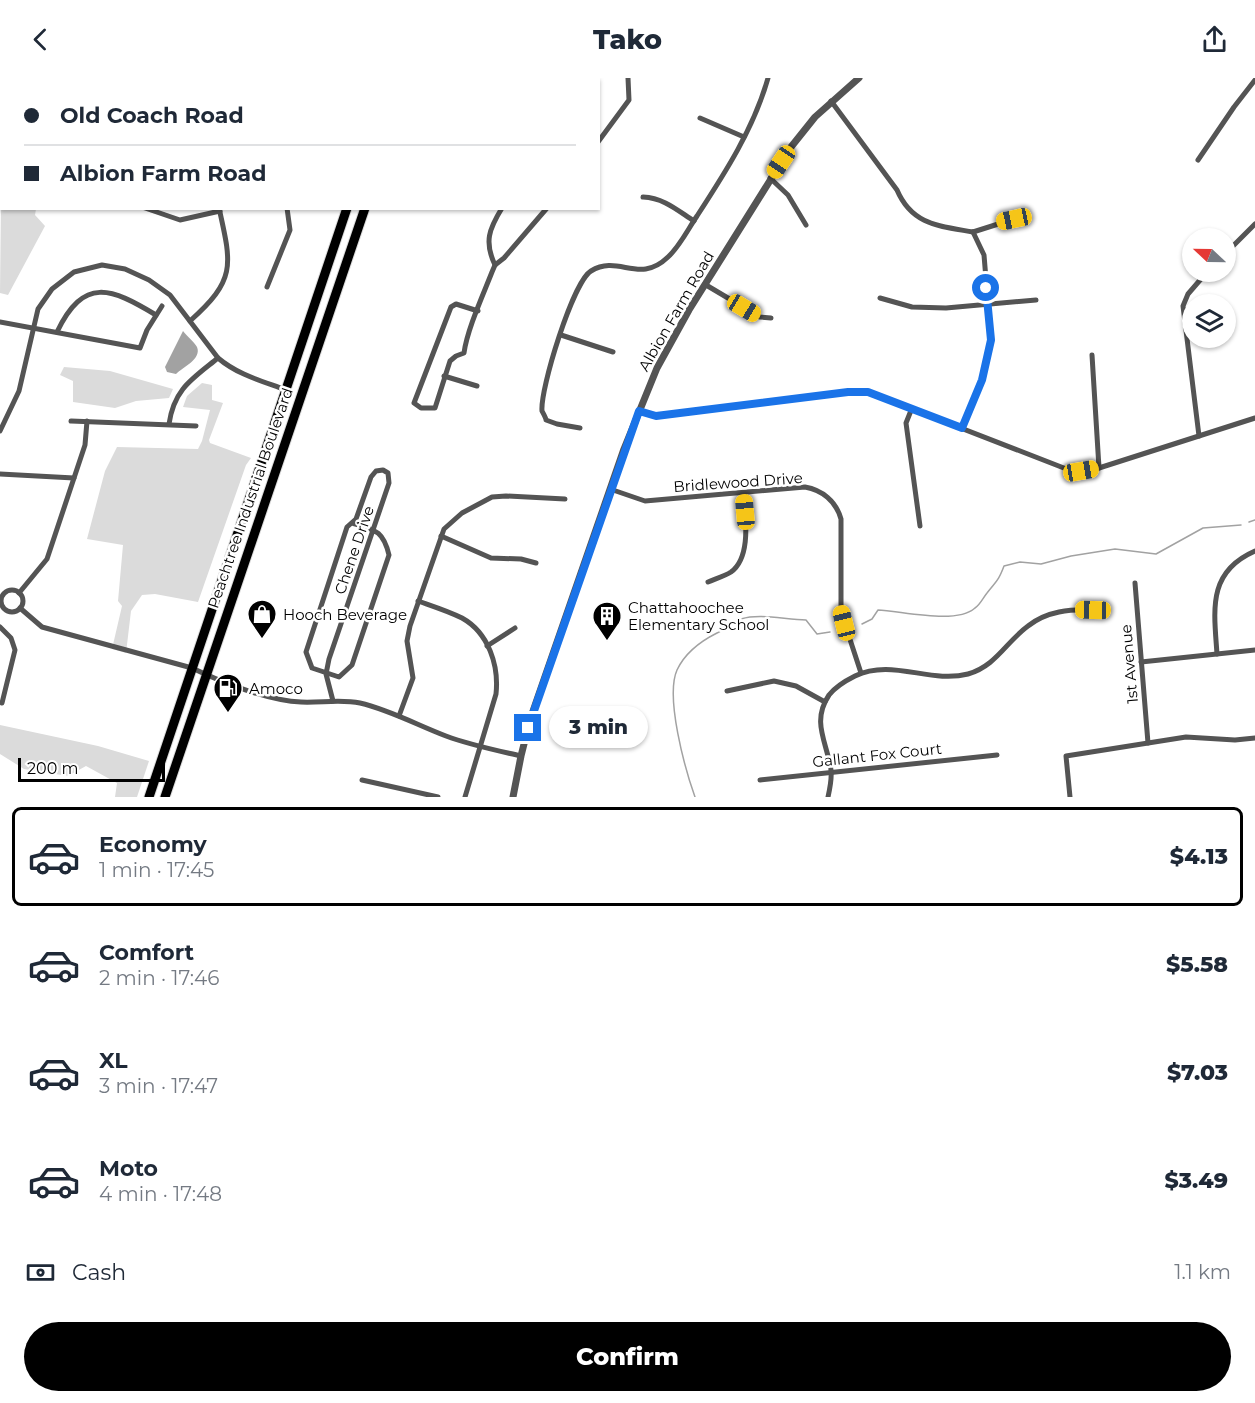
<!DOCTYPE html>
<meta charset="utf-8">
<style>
:root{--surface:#fff;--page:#f6f6f7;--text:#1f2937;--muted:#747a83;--line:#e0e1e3;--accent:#000}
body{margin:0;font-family:Montserrat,sans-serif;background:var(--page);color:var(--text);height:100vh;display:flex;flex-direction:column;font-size:22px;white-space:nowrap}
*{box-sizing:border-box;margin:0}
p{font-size:20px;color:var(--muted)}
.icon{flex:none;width:33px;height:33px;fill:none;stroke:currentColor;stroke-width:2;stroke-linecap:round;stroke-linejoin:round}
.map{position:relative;height:719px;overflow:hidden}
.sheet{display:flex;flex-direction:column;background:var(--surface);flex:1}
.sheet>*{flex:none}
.guide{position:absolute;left:0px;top:0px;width:600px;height:132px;box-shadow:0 2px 4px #0004;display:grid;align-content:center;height:132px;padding:0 24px;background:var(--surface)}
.needle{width:39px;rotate:292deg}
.buttons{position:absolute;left:1182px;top:150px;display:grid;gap:12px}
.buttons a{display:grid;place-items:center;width:54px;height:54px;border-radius:50%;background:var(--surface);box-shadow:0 2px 4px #0004;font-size:30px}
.scale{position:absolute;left:18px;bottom:15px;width:147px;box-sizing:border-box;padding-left:6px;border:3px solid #000;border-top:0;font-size:16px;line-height:21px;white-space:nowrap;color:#000;-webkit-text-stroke:4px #fff;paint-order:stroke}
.end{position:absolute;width:27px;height:27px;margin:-14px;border:8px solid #1a73e8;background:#fff;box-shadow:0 0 0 3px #fff}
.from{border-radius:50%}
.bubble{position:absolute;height:42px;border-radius:21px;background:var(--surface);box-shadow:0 2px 4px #0004;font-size:20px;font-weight:800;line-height:42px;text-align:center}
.car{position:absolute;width:18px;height:36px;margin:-18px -9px;border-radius:8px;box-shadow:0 0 4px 2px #0007;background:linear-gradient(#f5c518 24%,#345 0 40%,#f5c518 0 76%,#345 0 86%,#f5c518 0)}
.guide b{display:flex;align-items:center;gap:21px;height:57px;font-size:22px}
.guide b+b{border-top:2px solid var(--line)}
.guide i{width:15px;height:15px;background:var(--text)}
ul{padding:10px 0 0;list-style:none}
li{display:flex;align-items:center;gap:18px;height:99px;margin:0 12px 9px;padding:0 12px;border:3px solid transparent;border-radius:9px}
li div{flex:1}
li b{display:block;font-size:22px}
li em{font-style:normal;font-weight:800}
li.active{border-color:var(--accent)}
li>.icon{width:54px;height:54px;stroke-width:1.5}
.pay{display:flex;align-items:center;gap:15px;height:66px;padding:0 24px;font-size:22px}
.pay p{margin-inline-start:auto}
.cta{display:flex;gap:12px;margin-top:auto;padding:12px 24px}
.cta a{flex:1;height:69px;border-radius:36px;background:var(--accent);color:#fff;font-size:24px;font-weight:800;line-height:69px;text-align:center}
header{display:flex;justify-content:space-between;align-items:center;height:78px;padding:0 24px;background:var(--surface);font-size:27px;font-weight:800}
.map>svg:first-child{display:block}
.green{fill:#dbdbdb}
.water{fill:#a2a2a2}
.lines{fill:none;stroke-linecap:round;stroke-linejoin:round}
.stream{stroke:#a2a2a2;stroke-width:1.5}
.trunk-casing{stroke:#dbdbdb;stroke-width:11}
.minor{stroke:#545454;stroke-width:5}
.tertiary{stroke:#545454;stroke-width:7}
.trunk{stroke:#000;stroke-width:9}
.route{stroke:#1a73e8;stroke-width:8}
.labels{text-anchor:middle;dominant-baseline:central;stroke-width:5;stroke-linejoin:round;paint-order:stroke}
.street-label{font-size:15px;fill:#000;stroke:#fff}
.poi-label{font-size:15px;fill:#000;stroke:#fff;text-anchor:start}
</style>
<header><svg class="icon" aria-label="back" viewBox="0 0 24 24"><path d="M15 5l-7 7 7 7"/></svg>Tako<svg class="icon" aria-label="share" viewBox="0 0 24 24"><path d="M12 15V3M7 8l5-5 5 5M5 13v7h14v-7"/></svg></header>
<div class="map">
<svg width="1255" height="719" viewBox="0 0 1255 719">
<rect width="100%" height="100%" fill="#fff"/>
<g class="green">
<polygon points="1,122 2,130 36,131 35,137 45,148 8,217 0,215"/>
<polygon points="64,289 110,293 173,311 169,320 136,323 115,330 73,324 73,303 60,297"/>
<polygon points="202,305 212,307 212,322 223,325 209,362 210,365 251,380 246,387 198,524 155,516 142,517 131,533 126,575 112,571 122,528 118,523 123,467 87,461 105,393 117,369 198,371 202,363 210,332 183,329 187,318"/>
<polygon points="0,647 98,668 149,683 137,719 115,719 117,705 86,688 68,698 24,691 0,676"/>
</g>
<path class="water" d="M183,253c4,5 11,11 14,16 5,12 -14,20 -21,27l-9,-2 -2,-5z"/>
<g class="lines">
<g class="stream">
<polyline points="1249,444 1255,442"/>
<path d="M862,546l10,-5 6,-9c24,1 78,15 97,-2 5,-3 8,-10 12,-15 9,-12 11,-11 17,-27l16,-4 21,2 30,-8 44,-7 41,5 47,-26 38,-3"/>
<path d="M695,719c-10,-28 -30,-100 -18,-127 8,-17 24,-29 40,-37 8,-4 16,-11 24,-14 20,-6 45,1 65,1l11,14 13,-2"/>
</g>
<g class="trunk-casing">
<g id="trunk">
<polyline points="397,2 398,0"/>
<polyline points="414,2 415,0"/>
<polyline points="149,719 347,130"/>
<polyline points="165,719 365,130"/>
</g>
</g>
<g class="minor">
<polyline points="140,0 151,2"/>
<polyline points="262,0 262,2"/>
<polyline points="340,0 340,2"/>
<polyline points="116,2 118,0"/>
<polyline points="306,2 314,0"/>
<polyline points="567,2 568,0"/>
<path d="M831,23l66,89c15,35 42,36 76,42"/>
<polyline points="700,40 744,59"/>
<polyline points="598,64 629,22 628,0"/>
<polyline points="1198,82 1234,29 1255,2"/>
<polyline points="770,100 788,117 806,147"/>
<path d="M643,119c21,1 34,13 51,24"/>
<polyline points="145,130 180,142 220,133"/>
<polyline points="973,154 1014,141"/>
<polyline points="1226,175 1255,146"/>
<path d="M495,187c-11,-23 -6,-36 7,-57"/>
<polyline points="706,207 760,239 771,240"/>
<polyline points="267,209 290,152 287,130"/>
<polyline points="880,220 912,229 946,230 1036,222"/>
<path d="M478,233l-22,-7 -5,3 -37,96 7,5h14l15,-47 6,-5 8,-3c3,-23 19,-58 28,-81l3,-7 9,-7 43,-50"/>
<path d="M190,243c46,-41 42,-55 29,-113"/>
<polyline points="0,244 140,270 147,252 162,228"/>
<path d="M57,254c27,-56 54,-44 99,-17"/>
<polyline points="561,257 613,274"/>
<polyline points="1092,277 1099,390"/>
<polyline points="444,298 477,308"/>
<polyline points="912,330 906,345 920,448"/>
<polyline points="639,333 656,338 848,314 868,314 1069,392 1081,393 1099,390 1255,340"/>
<polyline points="71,343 196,348"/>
<path d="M169,346c5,-35 23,-45 49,-66"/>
<path d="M580,350l-23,-4 -11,-4c0,-2 -3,-7 -4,-9 -2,-22 31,-129 49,-140 28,-17 48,14 77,-14 12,-11 20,-28 29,-41 28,-43 57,-88 71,-138"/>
<polyline points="962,350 982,302 991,262 984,177 973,154"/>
<path d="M0,353l19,-40 19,-82 14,-20 22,-17 28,-7 23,4 24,11 21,15 48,63c20,17 44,23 68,32"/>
<polyline points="1199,358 1183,228 1188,216 1207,194"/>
<polyline points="0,396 74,400"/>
<path d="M610,411l35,12 160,-14c17,3 31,14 36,32v93l20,61"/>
<polyline points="441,458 491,480 521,481 536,485"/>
<path d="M708,504c7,-3 17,-6 23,-10 21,-15 14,-57 13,-79"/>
<polyline points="1135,505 1148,665"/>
<circle cx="12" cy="523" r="11"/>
<polyline points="19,515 47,481 85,367 87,343"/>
<path d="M418,523c14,5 30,10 44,17 27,15 37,48 34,76l-31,103"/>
<path d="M20,530l22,19 150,41c29,14 77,33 109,34 19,1 40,-3 59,1 30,7 57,22 86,33 24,9 49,14 75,20"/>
<polyline points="0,549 11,560 15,572 2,625"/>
<polyline points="487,568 515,550"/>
<path d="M1217,576c-3,-44 -10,-82 38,-103"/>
<polyline points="1141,584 1255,572"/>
<polyline points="727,613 774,603 796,608 825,624"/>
<path d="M333,623l-7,-27 3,-15 60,-176 -1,-10 -5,-3 -7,1 -5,6 -15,42 -9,8 -41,125 6,16 27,9 13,-12 37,-110c-6,-25 -14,-25 -37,-32"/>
<polyline points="399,638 413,600 407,563 410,548 444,451 462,435 492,419 506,418 565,421"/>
<polyline points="362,702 438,719"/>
<polyline points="760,702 997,677"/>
<path d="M828,719c2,-9 4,-18 3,-27 -4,-28 -20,-48 -2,-75 7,-9 16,-14 26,-19 37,-18 75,8 113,-2 28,-8 38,-32 60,-48 19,-15 42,-17 65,-16"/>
<polyline points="1070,719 1066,678 1186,659 1235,662 1255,660"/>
</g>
<polyline class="tertiary" points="513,719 521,678 530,642 624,371 657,290 689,232 791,69 815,39 859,0"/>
<use href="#trunk" class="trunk"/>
</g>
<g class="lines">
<polyline class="route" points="528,650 639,333 656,338 848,314 868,314 962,350 982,302 991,262 986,210"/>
</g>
<defs>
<g id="shop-pin" transform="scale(1.5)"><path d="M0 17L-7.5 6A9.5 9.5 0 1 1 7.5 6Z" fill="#000" stroke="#fff"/><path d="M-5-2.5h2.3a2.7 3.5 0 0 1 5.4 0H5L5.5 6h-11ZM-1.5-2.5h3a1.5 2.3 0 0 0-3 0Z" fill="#fff"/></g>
<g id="building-pin" transform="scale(1.5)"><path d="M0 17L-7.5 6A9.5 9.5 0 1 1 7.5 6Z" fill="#000" stroke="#fff"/><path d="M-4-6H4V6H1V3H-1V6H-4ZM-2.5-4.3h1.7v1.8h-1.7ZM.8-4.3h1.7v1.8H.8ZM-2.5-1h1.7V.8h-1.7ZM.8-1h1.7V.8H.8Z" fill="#fff"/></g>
<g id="fuel-pin" transform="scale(1.5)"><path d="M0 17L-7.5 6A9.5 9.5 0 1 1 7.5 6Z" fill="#000" stroke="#fff"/><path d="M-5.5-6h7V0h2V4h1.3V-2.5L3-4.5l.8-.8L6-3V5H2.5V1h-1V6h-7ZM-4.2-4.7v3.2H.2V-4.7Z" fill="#fff"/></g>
</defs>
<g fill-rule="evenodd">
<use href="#shop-pin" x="262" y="536"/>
<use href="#building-pin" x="607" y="538"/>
<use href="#fuel-pin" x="228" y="610"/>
</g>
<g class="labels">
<g class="street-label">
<text transform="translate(676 233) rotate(-60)">Albion Farm Road</text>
<text transform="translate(738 404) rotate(-4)">Bridlewood Drive</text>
<text transform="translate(250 420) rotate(-71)">Peachtree Industrial Boulevard</text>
<text transform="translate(354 472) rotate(-71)">Chene Drive</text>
<text transform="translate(1129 586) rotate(-95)">1st Avenue</text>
<text transform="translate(877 677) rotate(-6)">Gallant Fox Court</text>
</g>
<g class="poi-label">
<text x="628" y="529">Chattahoochee<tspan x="628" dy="17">Elementary School</tspan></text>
<text x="283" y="536">Hooch Beverage</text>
<text x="249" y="610">Amoco</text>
</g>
</g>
</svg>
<div class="buttons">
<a><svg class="needle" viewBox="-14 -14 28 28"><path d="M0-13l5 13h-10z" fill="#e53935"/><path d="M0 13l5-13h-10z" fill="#747a83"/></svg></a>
<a><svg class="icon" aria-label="layers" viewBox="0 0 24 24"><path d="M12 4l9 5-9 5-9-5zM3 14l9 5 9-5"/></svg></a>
</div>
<div class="scale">200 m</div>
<i class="end from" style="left:986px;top:210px"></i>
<i class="end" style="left:528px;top:650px"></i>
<div class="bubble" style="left:549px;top:628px;width:99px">3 min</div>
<i class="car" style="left:781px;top:84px;rotate:214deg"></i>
<i class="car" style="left:1014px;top:141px;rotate:258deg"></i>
<i class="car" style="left:744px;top:230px;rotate:121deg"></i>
<i class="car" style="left:1081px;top:393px;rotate:80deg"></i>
<i class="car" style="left:745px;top:434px;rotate:355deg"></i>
<i class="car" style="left:1093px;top:532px;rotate:271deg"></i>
<i class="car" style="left:844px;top:545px;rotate:346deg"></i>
<div class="guide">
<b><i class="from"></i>Old Coach Road</b>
<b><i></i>Albion Farm Road</b>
</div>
</div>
<section class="sheet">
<ul>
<li class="active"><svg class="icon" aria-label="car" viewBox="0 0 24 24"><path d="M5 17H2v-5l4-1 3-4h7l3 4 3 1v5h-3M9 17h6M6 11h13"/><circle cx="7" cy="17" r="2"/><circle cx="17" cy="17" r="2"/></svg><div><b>Economy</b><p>1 min · 17:45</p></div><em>$4.13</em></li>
<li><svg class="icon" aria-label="car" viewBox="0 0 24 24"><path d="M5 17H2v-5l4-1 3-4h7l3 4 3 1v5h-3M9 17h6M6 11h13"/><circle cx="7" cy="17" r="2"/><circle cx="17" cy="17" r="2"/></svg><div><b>Comfort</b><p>2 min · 17:46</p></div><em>$5.58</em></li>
<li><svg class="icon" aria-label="car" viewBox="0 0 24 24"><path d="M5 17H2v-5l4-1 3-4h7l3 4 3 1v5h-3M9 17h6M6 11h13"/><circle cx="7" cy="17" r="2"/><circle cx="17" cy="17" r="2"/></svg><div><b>XL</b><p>3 min · 17:47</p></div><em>$7.03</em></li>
<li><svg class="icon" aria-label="car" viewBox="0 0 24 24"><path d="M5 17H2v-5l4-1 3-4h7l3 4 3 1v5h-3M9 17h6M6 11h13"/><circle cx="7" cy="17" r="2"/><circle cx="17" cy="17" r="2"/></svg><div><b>Moto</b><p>4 min · 17:48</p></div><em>$3.49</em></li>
</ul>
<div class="pay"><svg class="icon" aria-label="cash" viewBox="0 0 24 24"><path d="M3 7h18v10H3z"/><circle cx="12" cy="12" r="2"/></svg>Cash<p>1.1 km</p></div>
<div class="cta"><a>Confirm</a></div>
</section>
